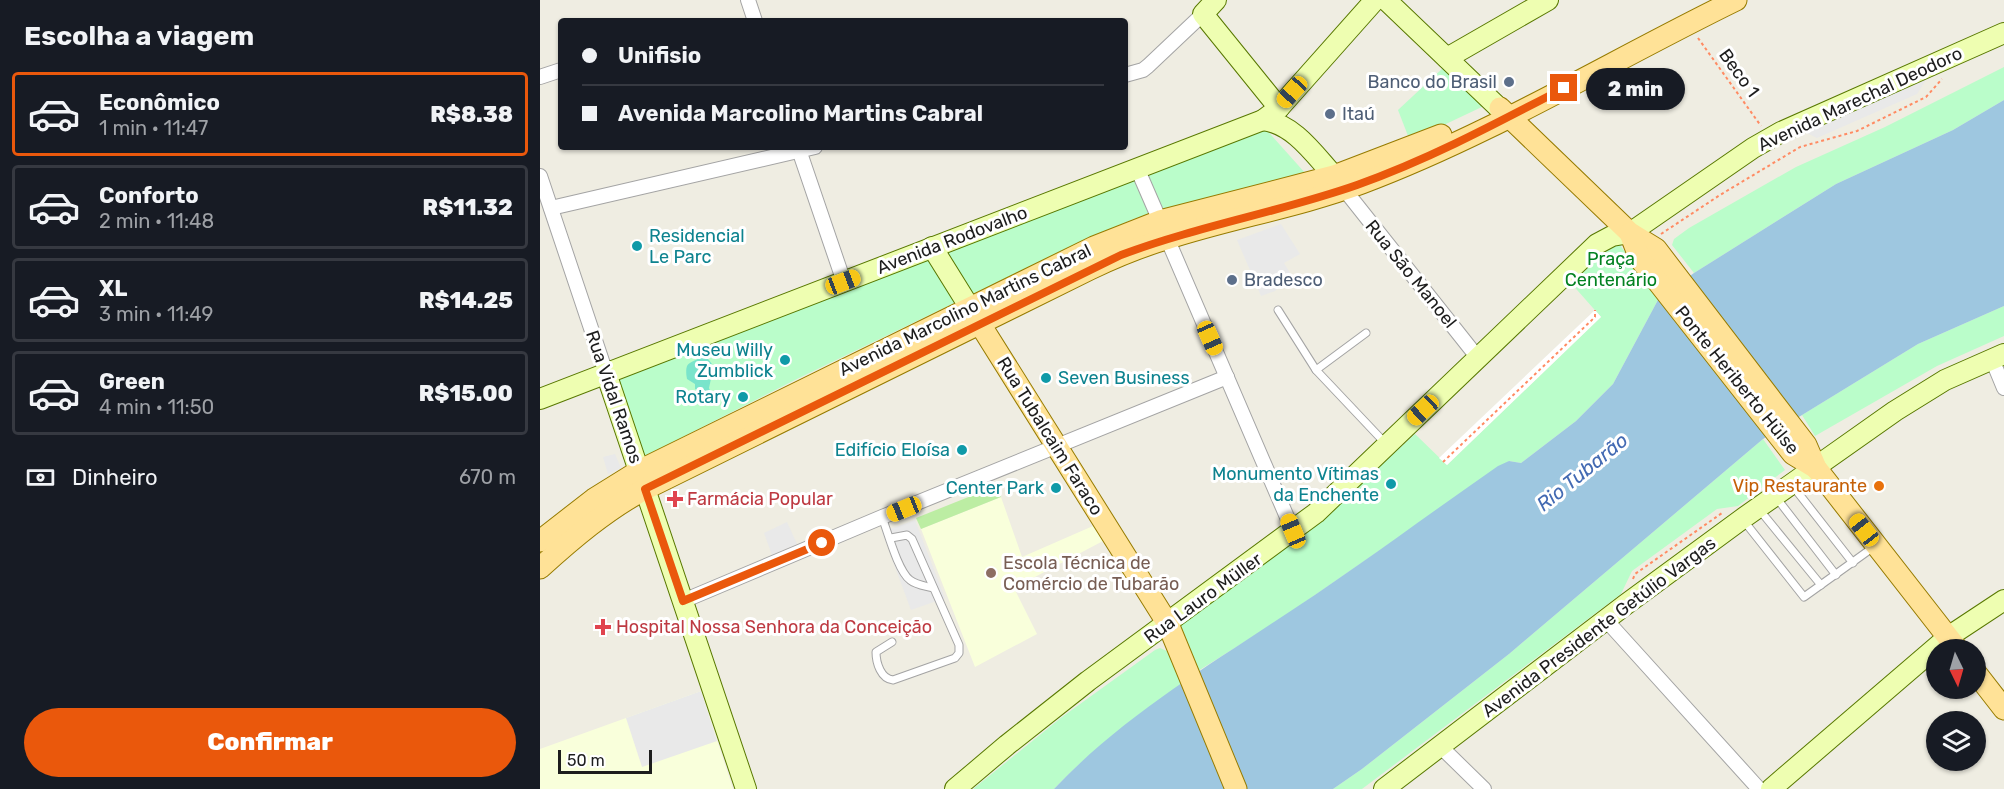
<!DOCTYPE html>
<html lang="pt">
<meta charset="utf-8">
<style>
:root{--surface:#171b24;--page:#20242c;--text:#f1f3f6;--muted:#9ea1a6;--line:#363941;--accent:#ea580c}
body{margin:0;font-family:Rubik,sans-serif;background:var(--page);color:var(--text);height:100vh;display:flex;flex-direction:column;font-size:22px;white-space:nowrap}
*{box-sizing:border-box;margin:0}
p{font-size:20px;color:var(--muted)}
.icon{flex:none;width:33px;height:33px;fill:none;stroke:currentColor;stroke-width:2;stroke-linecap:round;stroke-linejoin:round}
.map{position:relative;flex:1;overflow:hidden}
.details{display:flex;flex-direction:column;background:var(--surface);width:540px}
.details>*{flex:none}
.top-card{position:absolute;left:18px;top:18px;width:570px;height:132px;border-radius:6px;box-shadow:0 2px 4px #0004;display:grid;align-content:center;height:132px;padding:0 24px;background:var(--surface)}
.needle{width:39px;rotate:175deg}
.controls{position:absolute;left:1386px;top:639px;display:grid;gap:12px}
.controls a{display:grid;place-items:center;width:60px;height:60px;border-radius:50%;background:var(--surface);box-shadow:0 2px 4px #0004;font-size:30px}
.scale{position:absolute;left:18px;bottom:15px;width:94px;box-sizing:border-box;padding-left:6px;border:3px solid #1d1d1d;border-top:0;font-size:16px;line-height:21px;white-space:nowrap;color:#1d1d1d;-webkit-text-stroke:4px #fff;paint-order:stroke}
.end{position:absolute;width:27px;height:27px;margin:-14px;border:8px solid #ea580c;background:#fff;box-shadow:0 0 0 3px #fff}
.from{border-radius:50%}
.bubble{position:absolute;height:42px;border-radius:21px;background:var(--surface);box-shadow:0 2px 4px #0004;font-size:20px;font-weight:800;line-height:42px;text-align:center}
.car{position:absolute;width:18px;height:36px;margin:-18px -9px;border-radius:8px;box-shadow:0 0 4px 2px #0007;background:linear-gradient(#f5c518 24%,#345 0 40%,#f5c518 0 76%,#345 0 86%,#f5c518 0)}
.top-card b{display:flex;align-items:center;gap:21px;height:57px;font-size:22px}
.top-card b+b{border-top:2px solid var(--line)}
.top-card i{width:15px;height:15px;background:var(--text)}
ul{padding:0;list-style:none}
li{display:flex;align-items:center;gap:18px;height:84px;margin:0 12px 9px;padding:0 12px;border:3px solid var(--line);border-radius:6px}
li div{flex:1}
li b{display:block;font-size:22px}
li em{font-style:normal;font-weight:800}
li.selected{border-color:var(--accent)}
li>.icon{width:54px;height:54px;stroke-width:1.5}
h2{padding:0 24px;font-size:27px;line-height:72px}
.pay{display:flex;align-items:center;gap:15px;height:66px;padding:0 24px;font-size:22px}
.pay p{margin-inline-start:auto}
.button{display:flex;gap:12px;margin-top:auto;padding:12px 24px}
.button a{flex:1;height:69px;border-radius:36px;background:var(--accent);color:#fff;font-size:24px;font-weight:800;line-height:69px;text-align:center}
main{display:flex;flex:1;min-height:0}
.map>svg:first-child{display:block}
.education{fill:#f9ffdb}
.grass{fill:#bceda3}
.park{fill:#bafdca}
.pitch{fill:#79e4cb}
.parking{fill:#e9e9e9}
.water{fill:#9ec7e0}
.pier{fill:#fff}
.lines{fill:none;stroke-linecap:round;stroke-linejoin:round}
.lane-casing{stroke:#a4a4a4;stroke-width:9}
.street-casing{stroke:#a4a4a4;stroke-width:16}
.secondary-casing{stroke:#587800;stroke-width:22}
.primary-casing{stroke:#967b00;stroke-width:23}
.path{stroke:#ff8b63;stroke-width:2;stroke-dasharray:3 3;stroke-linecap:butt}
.lane{stroke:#fff;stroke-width:7}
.street{stroke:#fff;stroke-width:14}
.secondary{stroke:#eefeb1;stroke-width:20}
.primary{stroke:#ffe297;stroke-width:21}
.route{stroke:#ea580c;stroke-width:8}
.service-dot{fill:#5c6f8a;stroke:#fff;stroke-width:2}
.culture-dot{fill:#0f9aa8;stroke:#fff;stroke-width:2}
.food-dot{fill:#e8710a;stroke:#fff;stroke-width:2}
.health-dot{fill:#e0444e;stroke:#fff;stroke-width:2}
.education-dot{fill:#8d6e63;stroke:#fff;stroke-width:2}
.labels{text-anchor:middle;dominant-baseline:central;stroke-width:6;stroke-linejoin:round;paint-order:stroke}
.street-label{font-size:18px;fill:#1d1d1d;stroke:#fff}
.service-label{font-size:18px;fill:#4e5e75;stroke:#fff;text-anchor:start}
.culture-label{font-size:18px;fill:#0d838f;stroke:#fff;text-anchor:end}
.park-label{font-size:18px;fill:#038221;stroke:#fff}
.food-label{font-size:18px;fill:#c56008;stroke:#fff;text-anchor:end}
.health-label{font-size:18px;fill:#be3a42;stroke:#fff;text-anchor:start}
.education-label{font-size:18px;fill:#785e54;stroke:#fff;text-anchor:start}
.water-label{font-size:20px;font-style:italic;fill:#436ab3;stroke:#fff}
</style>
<main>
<section class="details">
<h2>Escolha a viagem</h2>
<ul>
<li class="selected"><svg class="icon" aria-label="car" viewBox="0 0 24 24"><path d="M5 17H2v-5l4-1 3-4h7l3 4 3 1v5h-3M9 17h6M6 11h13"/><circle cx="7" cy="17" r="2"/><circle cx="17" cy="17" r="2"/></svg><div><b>Econômico</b><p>1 min · 11:47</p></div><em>R$8.38</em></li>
<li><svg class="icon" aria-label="car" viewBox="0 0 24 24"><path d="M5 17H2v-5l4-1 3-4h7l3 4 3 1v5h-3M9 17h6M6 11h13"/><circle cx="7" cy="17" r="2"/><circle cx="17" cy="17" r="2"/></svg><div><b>Conforto</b><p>2 min · 11:48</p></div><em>R$11.32</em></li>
<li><svg class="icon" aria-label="car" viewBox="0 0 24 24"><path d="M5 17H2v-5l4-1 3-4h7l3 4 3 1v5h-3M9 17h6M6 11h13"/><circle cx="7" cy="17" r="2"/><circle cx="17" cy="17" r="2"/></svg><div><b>XL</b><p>3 min · 11:49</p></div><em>R$14.25</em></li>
<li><svg class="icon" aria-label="car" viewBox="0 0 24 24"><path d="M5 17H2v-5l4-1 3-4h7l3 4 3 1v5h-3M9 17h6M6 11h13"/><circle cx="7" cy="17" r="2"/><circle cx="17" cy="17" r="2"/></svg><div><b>Green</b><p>4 min · 11:50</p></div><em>R$15.00</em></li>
</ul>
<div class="pay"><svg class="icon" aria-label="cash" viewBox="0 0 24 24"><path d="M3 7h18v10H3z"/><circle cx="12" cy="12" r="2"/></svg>Dinheiro<p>670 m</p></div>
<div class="button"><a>Confirmar</a></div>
</section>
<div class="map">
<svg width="1464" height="789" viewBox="0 0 1464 789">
<rect width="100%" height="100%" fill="#efede2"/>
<g class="education">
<polygon points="461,497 482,557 553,526 563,541 474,588 497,634 435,667 381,529"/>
<polygon points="161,691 193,789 0,789 0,749"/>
</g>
<polygon class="grass" points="456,486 461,497 381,529 376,518"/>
<g class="park">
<polygon points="1464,67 1464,100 1413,130 1296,184 1154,273 1132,245 1134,239 1149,228 1256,167 1345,127"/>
<polygon points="903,68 946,105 870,141 858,110"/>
<polygon points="724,127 766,174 593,219 472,275 257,379 103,457 73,377"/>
<polygon points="1077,241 1119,298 1073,384 1036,421 981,463 969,461 736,622 658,671 639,626 776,525 875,434 907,465 1061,317 1030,282 1057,252"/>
<polygon points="1464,306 1464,336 1397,366 1275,436 1262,415 1378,344"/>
<polygon points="1223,439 1245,470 1198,506 1177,509 1092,571 1081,594 822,789 793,789 822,769 969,654"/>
<path d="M620,648l9,4 14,31c-46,33 -90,65 -129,106h-81l89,-72 93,-67z"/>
</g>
<path class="pitch" d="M162,356l6,3 4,5 -3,6 3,4 -3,14 2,5 -3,4 -3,-5 -10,-3v-5l-8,-5c-3,-20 4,-14 15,-23z"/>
<g class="parking">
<polygon points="1389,75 1377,94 1277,138 1263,131"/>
<polygon points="741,224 760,254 744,263 752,276 735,291 721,296 697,240"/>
<polygon points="75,454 81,468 68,474 63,457"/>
<polygon points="375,520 405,598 371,610 342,532"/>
<polygon points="247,522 257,544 232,555 224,533"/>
<polygon points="161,691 177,741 102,767 86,718"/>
</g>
<path class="water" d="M1464,100v206l-86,38 -155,95 -254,215 -147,115 -29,20h-279c64,-68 143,-116 220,-167 76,-49 149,-104 224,-156l11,-5 12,2 55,-42 37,-37 46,-86 35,-25 142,-89 117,-54z"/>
<polygon class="pier" points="1055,310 1061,317 907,465 899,458"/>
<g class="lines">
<g class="lane-casing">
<g id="lane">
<polyline points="738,310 776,370 846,444"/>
<polyline points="776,370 826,333"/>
<polyline points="1252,485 1313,563"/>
<polyline points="1235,496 1296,575"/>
<polyline points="1218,508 1281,585"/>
<path d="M342,517c6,16 16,54 28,63 6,5 16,6 23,8"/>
<polyline points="1204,521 1264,597 1335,546"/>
<path d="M351,538l16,-3 5,4 47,106v8l-4,5 -62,22c-12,-1 -17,-17 -17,-28l16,-10"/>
</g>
</g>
<g class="street-casing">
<g id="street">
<polyline points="208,0 215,21"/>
<polyline points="585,75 603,70 608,66 663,14"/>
<polyline points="0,77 21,70"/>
<polyline points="258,147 304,282"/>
<polyline points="597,168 620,221"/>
<polyline points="0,176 66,373"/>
<polyline points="804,189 938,358"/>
<polyline points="11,208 275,147"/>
<polyline points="627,238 753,531"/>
<polyline points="1452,359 1464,388"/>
<polyline points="143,601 342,517 687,377"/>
<polyline points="1066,620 1219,789"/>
<polyline points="900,746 944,789"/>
</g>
</g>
<g class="secondary-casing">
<g id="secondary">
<polyline points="676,0 663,14 739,108"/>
<polyline points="846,0 959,108"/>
<polyline points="907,58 1008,0"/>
<path d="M723,120c31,4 51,34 71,56"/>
<polyline points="392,247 430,308"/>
<polyline points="66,373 206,789"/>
<polyline points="0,399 723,120 739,108 835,0"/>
<polyline points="415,789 467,745 548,681 776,513 1057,244 1072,236 1090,233 1213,148 1241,132 1464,33"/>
<polyline points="844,789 1085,605 1202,519 1355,411 1405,380 1464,354"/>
<polyline points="1231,789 1408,637 1464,600"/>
</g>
</g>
<g class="primary-casing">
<g id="primary">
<polyline points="960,108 1090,233 1116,249 1266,445 1276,468 1418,650"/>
<polyline points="1090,233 1100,259 1253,454 1276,468"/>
<polyline points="433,313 628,624 696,789"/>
<polyline points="0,541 54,499 99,471 554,247 620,221 794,176 901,135"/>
<path d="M0,568c32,-29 66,-58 105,-79l445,-220c25,-12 49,-22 76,-30 64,-21 132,-32 196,-56 130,-49 249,-122 374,-183"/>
<polyline points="1436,673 1464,709"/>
</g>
</g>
<g class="path">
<polyline points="1158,38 1221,126"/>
<polyline points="1121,234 1180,195 1260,147 1317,131 1386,97 1402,79"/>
<polyline points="903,462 1055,317 1055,310"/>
<polyline points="1093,579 1095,574 1182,513"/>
</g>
<use href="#lane" class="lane"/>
<use href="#street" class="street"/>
<use href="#secondary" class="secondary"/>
<use href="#primary" class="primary"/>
</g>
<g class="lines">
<path class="route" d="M282,543l-139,58 -38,-112 476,-234c77,-29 159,-43 236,-70 73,-26 140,-62 207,-97"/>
</g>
<g class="service-dot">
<circle cx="969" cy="82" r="6"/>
<circle cx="790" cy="114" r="6"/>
<circle cx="692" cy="280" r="6"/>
</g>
<g class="culture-dot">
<circle cx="97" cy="246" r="6"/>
<circle cx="245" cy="360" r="6"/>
<circle cx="506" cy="378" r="6"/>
<circle cx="203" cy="397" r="6"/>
<circle cx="422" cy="450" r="6"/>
<circle cx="851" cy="484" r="6"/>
<circle cx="516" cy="488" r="6"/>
</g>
<circle class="food-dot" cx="1339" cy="486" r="6"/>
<g class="health-dot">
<path d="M132 490h6v6h6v6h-6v6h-6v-6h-6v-6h6z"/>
<path d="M60 618h6v6h6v6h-6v6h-6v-6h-6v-6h6z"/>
</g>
<circle class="education-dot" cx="451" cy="573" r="6"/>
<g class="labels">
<g class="street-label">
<text transform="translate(1199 73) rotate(54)">Beco 1</text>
<text transform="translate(1320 99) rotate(-25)">Avenida Marechal Deodoro</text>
<text transform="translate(412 240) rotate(-21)">Avenida Rodovalho</text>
<text transform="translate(871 274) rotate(51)">Rua São Manoel</text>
<text transform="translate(425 310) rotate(-26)">Avenida Marcolino Martins Cabral</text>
<text transform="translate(1197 380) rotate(51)">Ponte Heriberto Hülse</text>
<text transform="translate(74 397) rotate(71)">Rua Vidal Ramos</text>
<text transform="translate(510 436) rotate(58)">Rua Tubalcaim Faraco</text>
<text transform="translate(663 598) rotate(-36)">Rua Lauro Müller</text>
<text transform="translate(1059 627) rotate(-37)">Avenida Presidente Getúlio Vargas</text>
</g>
<g class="service-label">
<text x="957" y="82" text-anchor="end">Banco do Brasil</text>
<text x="802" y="114">Itaú</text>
<text x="704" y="280">Bradesco</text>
</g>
<g class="culture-label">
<text x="109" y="236" text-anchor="start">Residencial<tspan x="109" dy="21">Le Parc</tspan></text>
<text x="233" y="350">Museu Willy<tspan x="233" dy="21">Zumblick</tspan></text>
<text x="518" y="378" text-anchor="start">Seven Business</text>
<text x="191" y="397">Rotary</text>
<text x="410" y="450">Edifício Eloísa</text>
<text x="839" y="474">Monumento Vítimas<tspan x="839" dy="21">da Enchente</tspan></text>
<text x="504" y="488">Center Park</text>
</g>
<g class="park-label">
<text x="1071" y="259">Praça<tspan x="1071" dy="21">Centenário</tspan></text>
</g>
<g class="food-label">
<text x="1327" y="486">Vip Restaurante</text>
</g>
<g class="health-label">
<text x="147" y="499">Farmácia Popular</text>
<text x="76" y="627">Hospital Nossa Senhora da Conceição</text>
</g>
<g class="education-label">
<text x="463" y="563">Escola Técnica de<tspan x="463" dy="21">Comércio de Tubarão</tspan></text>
</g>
<g class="water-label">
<text transform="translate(1042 472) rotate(-39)">Rio Tubarão</text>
</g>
</g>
</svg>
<div class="controls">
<a><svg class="needle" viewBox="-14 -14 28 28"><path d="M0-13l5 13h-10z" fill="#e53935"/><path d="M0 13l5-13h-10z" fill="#9ea1a6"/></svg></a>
<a><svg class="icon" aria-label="layers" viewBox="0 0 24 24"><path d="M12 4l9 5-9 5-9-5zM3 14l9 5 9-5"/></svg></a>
</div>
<div class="scale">50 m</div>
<i class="end from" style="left:282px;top:543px"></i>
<i class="end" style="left:1024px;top:88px"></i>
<div class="bubble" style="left:1046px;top:68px;width:99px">2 min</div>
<i class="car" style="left:752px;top:92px;rotate:222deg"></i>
<i class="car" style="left:303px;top:282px;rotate:69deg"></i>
<i class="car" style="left:670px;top:338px;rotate:156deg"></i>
<i class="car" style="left:883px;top:410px;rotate:227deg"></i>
<i class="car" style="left:364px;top:509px;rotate:248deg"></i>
<i class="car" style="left:1324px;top:530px;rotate:322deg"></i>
<i class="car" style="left:753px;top:531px;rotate:337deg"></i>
<div class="top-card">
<b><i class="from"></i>Unifisio</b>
<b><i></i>Avenida Marcolino Martins Cabral</b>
</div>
</div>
</main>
